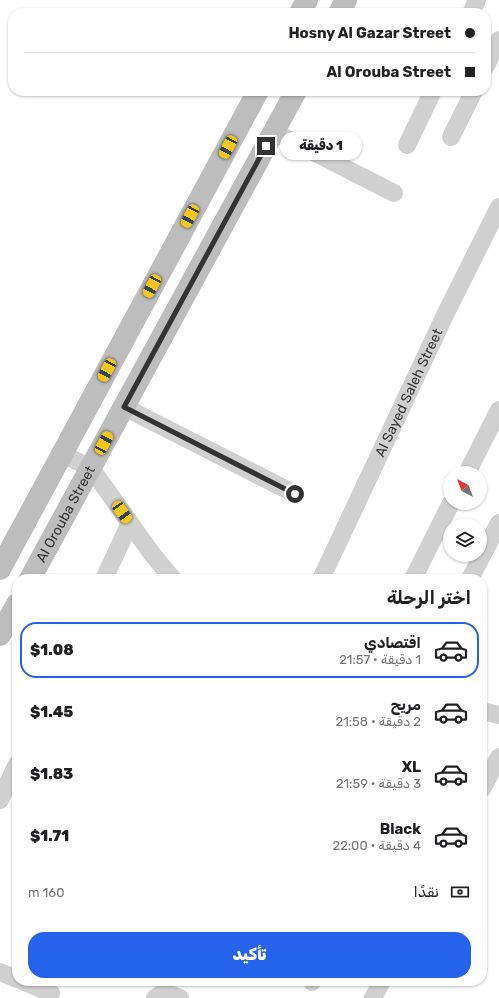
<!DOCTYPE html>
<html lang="ar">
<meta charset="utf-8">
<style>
:root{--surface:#fff;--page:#f2f2f2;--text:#202124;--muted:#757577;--line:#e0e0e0;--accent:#2563eb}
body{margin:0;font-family:Rubik,"Noto Naskh Arabic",sans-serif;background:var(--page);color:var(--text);direction:rtl;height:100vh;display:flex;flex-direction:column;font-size:15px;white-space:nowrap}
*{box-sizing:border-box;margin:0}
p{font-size:13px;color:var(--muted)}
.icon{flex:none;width:22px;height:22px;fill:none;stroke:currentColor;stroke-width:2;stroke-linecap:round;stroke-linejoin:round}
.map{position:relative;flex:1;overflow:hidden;direction:ltr}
.side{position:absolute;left:12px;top:574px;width:475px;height:412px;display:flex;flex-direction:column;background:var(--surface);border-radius:16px;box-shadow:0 1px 3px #0004;direction:rtl}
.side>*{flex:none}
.guide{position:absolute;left:8px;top:8px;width:483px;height:88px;border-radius:16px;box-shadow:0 1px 3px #0004;direction:rtl;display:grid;align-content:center;height:88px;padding:0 16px;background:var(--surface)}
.needle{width:26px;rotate:318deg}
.buttons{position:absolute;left:443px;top:466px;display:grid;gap:8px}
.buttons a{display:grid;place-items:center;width:44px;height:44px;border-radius:50%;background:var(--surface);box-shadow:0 1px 3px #0004;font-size:20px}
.end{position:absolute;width:18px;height:18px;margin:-9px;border:5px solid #333;background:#fff;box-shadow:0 0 0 2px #fff}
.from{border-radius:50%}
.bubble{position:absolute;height:28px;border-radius:14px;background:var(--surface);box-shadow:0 1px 3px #0004;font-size:13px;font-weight:800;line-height:28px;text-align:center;direction:rtl}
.car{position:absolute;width:12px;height:24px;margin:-12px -6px;border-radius:5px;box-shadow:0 0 3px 1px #0007;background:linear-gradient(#f5c518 24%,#345 0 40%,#f5c518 0 76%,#345 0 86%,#f5c518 0)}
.guide b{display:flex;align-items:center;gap:14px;height:38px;font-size:15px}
.guide b+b{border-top:1px solid var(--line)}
.guide i{width:10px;height:10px;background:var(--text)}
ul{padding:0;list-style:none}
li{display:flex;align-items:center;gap:12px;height:56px;margin:0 8px 6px;padding:0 8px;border:2px solid transparent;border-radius:16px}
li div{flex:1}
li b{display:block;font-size:15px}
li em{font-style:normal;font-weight:800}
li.on{border-color:var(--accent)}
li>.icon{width:36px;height:36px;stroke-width:1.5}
h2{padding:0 16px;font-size:18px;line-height:48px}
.pay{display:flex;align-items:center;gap:10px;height:44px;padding:0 16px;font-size:15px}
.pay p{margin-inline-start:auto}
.action{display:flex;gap:8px;margin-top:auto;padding:8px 16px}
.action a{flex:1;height:46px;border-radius:16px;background:var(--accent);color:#fff;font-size:16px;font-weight:800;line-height:46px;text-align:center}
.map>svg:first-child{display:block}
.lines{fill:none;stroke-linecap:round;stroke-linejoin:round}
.street{stroke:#d0d0d0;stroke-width:18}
.secondary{stroke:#bdbdbd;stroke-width:22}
.route{stroke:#333;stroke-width:5}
.labels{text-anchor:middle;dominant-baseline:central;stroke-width:4;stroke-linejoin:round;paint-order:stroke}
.street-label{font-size:14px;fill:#333;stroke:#fff}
</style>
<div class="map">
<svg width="499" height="998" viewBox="0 0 499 998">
<rect width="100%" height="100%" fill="#fff"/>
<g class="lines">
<g class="street">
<polyline points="471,13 477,0"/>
<polyline points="486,66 499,40"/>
<polyline points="274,132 394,193"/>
<polyline points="451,137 474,91"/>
<polyline points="407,145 433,91"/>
<polyline points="124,407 295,494"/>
<polyline points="62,454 91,468 152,554 173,579"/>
<polyline points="467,473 499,410"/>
<polyline points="104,579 130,523"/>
<path id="s1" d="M321,579l124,-264 54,-108"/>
<polyline points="413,579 451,503"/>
<polyline points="470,579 499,523"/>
<polyline points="482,711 499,715"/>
<polyline points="482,789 499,757"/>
<polyline points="0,800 17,764"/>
<polyline points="0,972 17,979"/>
<polyline points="22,981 51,993"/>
<polyline points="312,982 313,981"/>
<path d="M155,998c8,-7 16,-4 25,0"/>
<polyline points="373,998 382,981"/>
</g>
<g class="secondary">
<polyline points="300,13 307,0"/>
<polyline points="339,13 346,0"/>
<polyline points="0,569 258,91"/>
<path id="s2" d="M30,579l266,-488"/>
<polyline points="0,635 17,604"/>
</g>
</g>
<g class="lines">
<polyline class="route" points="266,146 124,407 295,494"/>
</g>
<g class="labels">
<g class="street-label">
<text stroke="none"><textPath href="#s1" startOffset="206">Al Sayed Saleh Street</textPath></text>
<text stroke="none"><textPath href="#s2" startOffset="74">Al Orouba Street</textPath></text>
</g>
</g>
</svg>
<div class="buttons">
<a><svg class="needle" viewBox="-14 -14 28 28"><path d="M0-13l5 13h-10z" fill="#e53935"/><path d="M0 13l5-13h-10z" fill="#757577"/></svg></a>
<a><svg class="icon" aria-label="layers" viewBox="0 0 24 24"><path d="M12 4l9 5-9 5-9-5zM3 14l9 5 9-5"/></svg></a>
</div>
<i class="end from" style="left:295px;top:494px"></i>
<i class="end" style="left:266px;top:146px"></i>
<div class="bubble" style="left:280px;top:132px;width:82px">1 دقيقة</div>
<i class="car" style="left:228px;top:147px;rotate:208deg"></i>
<i class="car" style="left:190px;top:216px;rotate:208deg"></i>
<i class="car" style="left:152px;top:286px;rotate:208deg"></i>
<i class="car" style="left:107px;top:370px;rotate:208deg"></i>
<i class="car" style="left:104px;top:443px;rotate:28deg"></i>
<i class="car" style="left:122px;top:512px;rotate:145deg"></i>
<div class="guide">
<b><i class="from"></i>Hosny Al Gazar Street</b>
<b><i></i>Al Orouba Street</b>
</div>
<section class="side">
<h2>اختر الرحلة</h2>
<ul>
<li class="on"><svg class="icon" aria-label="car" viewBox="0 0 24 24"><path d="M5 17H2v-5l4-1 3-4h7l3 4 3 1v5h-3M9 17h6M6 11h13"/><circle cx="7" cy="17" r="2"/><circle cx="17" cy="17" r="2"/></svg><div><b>اقتصادي</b><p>1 دقيقة · 21:57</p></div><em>$1.08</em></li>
<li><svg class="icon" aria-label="car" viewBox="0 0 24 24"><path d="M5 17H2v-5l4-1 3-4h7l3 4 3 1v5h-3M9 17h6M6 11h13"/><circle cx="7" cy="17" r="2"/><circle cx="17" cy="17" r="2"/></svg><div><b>مريح</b><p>2 دقيقة · 21:58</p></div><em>$1.45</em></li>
<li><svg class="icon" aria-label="car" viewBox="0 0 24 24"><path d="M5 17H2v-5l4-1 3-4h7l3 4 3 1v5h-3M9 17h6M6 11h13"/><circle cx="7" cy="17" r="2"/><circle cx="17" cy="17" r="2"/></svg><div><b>XL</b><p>3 دقيقة · 21:59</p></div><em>$1.83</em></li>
<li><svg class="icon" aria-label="car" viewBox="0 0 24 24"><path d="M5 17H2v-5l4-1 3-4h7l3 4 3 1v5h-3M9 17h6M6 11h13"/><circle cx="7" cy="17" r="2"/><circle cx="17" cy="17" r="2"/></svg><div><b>Black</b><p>4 دقيقة · 22:00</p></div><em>$1.71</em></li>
</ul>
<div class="pay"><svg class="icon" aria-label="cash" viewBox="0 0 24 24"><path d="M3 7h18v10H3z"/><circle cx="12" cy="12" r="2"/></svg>نقدًا<p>160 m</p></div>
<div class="action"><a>تأكيد</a></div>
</section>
</div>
